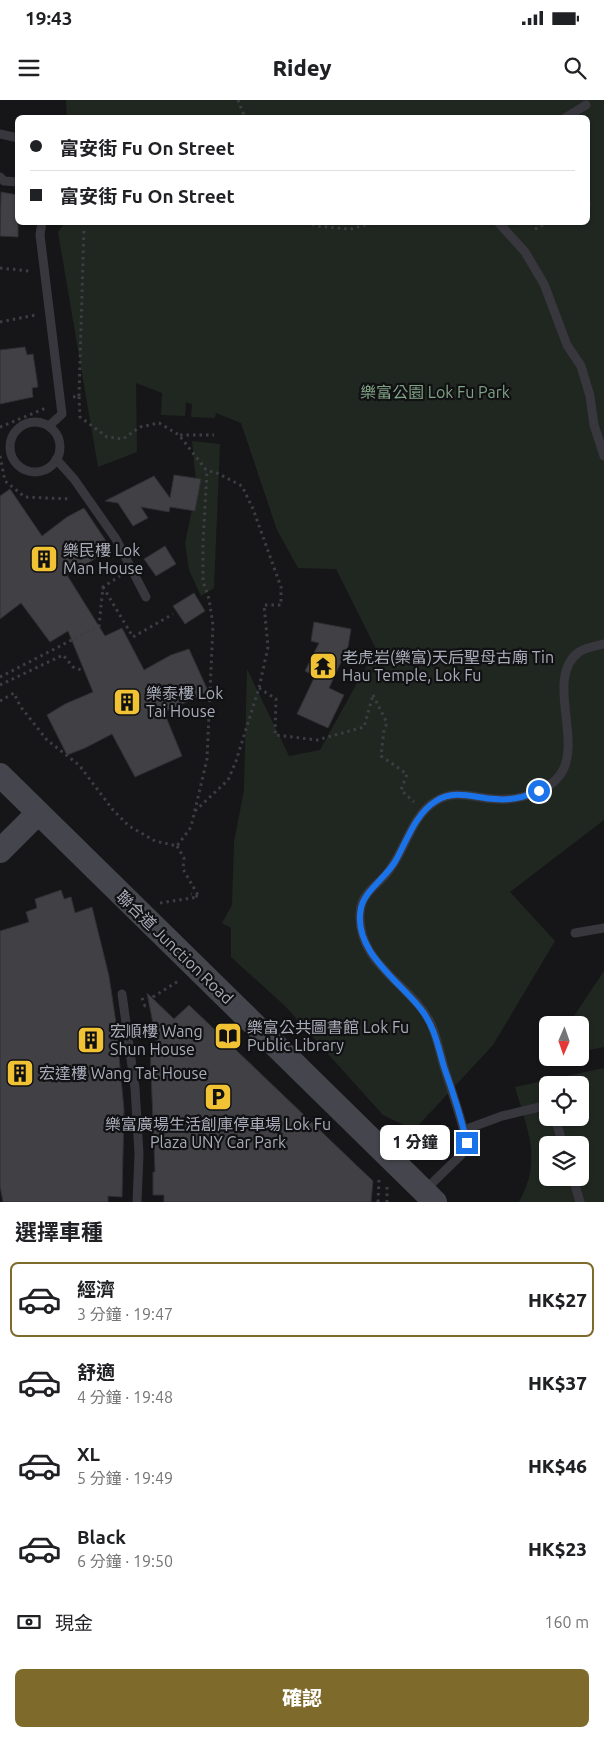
<!DOCTYPE html>
<html lang="zh-TW">
<meta charset="utf-8">
<style>
:root{--surface:#fff;--page:#f2f2f2;--text:#202124;--muted:#757577;--line:#e0e0e0;--accent:#7e6a2b}
body{margin:0;font-family:Ubuntu,"Noto Sans TC",sans-serif;background:var(--page);color:var(--text);height:100vh;display:flex;flex-direction:column;font-size:19px;white-space:nowrap}
*{box-sizing:border-box;margin:0}
p{font-size:16px;color:var(--muted)}
.icon{flex:none;width:28px;height:28px;fill:none;stroke:currentColor;stroke-width:2;stroke-linecap:round;stroke-linejoin:round}
.map{position:relative;height:1102px;overflow:hidden}
.drawer{display:flex;flex-direction:column;background:var(--surface);flex:1}
.drawer>*{flex:none}
.hud{position:absolute;left:15px;top:15px;width:575px;height:110px;border-radius:8px;box-shadow:0 1px 4px #0004;display:grid;align-content:center;height:110px;padding:0 15px;background:var(--surface)}
.needle{width:32px;rotate:182deg}
.fabs{position:absolute;left:539px;top:916px;display:grid;gap:10px}
.fabs a{display:grid;place-items:center;width:50px;height:50px;border-radius:8px;background:var(--surface);box-shadow:0 1px 4px #0004;font-size:25px}
.end{position:absolute;width:22px;height:22px;margin:-11px;border:6px solid #1a73e8;background:#fff;box-shadow:0 0 0 2px #fff}
.from{border-radius:50%}
.bubble{position:absolute;height:35px;border-radius:8px;background:var(--surface);box-shadow:0 1px 4px #0004;font-size:16px;font-weight:800;line-height:35px;text-align:center}
.hud b{display:flex;align-items:center;gap:18px;height:48px;font-size:19px}
.hud b+b{border-top:1px solid var(--line)}
.hud i{width:12px;height:12px;background:var(--text)}
ul{padding:0;list-style:none}
li{display:flex;align-items:center;gap:15px;height:75px;margin:0 10px 8px;padding:0 5px;border:2px solid transparent;border-radius:8px}
li div{flex:1}
li b{display:block;font-size:19px}
li em{font-style:normal;font-weight:800}
li.active{border-color:var(--accent)}
li>.icon{width:45px;height:45px;stroke-width:1.5}
h2{padding:0 15px;font-size:22px;line-height:60px}
.pay{display:flex;align-items:center;gap:12px;height:55px;padding:0 15px;font-size:19px}
.pay p{margin-inline-start:auto}
.primary-button{display:flex;gap:10px;margin-top:auto;padding:10px 15px}
.primary-button a{flex:1;height:58px;border-radius:8px;background:var(--accent);color:#fff;font-size:20px;font-weight:800;line-height:58px;text-align:center}
.status{display:flex;justify-content:space-between;align-items:center;height:35px;padding:0 25px;background:var(--surface);direction:ltr}
.status svg{height:14px;fill:currentColor}
header{display:flex;justify-content:space-between;align-items:center;height:65px;padding:0 15px;background:var(--surface);font-size:22px;font-weight:800}
.map>svg:first-child{display:block}
.green{fill:#202721;fill-rule:evenodd}
.building{fill:#404045;stroke:#303034}
.lines{fill:none;stroke-linecap:round;stroke-linejoin:round}
.path{stroke:#3d3e44;stroke-width:3;stroke-dasharray:2.5 4;stroke-linecap:butt}
.lane{stroke:#37373d;stroke-width:9}
.secondary{stroke:#45464d;stroke-width:24}
.path-bridge{stroke:#3d3e44;stroke-width:3;stroke-dasharray:2.5 4;stroke-linecap:butt}
.route{stroke:#1a73e8;stroke-width:6}
.labels{text-anchor:middle;dominant-baseline:central;stroke-width:4.5;stroke-linejoin:round;paint-order:stroke}
.park-label{font-size:16px;fill:#7fa284;stroke:#111113}
.poi-label{font-size:16px;fill:#a8abb8;stroke:#111113;text-anchor:start}
.street-label{font-size:16px;fill:#a8abb8;stroke:#111113}
</style>
<div class="status"><b>19:43</b><svg viewBox="0 0 49 12"><path d="M0 12V9h3v3zM5 12V6h3v6zM10 12V3h3v9zM15 12V0h3v12zM26 1h20v11H26zM47 4h2v5h-2z"/></svg></div>
<header><svg class="icon" aria-label="menu" viewBox="0 0 24 24"><path d="M4 6h16M4 12h16M4 18h16"/></svg>Ridey<svg class="icon" aria-label="search" viewBox="0 0 24 24"><circle cx="10" cy="10" r="6"/><path d="M15 15l6 6"/></svg></header>
<div class="map">
<svg width="604" height="1102" viewBox="0 0 604 1102">
<rect width="100%" height="100%" fill="#161618"/>
<g class="green">
<polygon points="66,0 604,0 604,720 510,792 555,841 493,945 414,1030 383,1015 285,906 231,857 231,828 222,823 232,805 234,742 244,690 247,569 289,656 320,650 376,549 336,469 298,468 277,430 241,323 216,313 215,318 191,317 192,304 186,302 185,316 161,315 162,293 136,283 137,352 98,367 58,132 65,122 588,122 588,18 67,18"/>
<polygon points="192,341 220,344 214,488 201,496 189,470 185,443 193,405 196,381"/>
<polygon points="604,871 604,947 580,952 580,925 568,925"/>
<path d="M604,968v134h-85c24,-42 8,-73 -4,-115zM548,985h32v33h-32zM548,1045h32v33h-32z"/>
</g>
<g class="building">
<polygon points="1,92 18,95 18,137 0,136"/>
<polygon points="25,247 27,255 33,254 38,287 32,288 33,297 0,304 0,250"/>
<polygon points="174,375 201,379 195,411 170,407 169,412 141,407 148,418 133,426 118,403 105,401 154,376 170,398"/>
<polygon points="10,389 42,436 67,417 84,408 110,447 93,460 67,475 105,536 122,528 144,570 171,555 189,549 208,591 191,600 164,612 182,656 135,677 112,634 85,648 67,655 47,615 65,604 93,592 68,531 50,542 21,503 0,519 0,396"/>
<polygon points="165,446 176,464 156,476 144,459"/>
<polygon points="194,493 205,511 185,524 173,506"/>
<polygon points="314,522 351,529 348,547 329,588 344,595 328,628 297,614 315,576 305,571 319,543 311,541"/>
<polygon points="61,790 64,799 71,797 75,813 92,807 109,876 116,923 124,1010 122,1097 108,1096 108,1102 3,1102 0,1086 0,831 29,822 26,812 37,808 35,799"/>
<polygon points="147,893 174,919 189,905 373,1081 371,1102 164,1102 164,1095 153,1095 153,1072 155,1072 150,946 157,944"/>
</g>
<g class="lines">
<g class="path">
<polyline points="238,0 245,18"/>
<polyline points="588,104 591,103"/>
<polyline points="306,122 316,126 350,129 377,122"/>
<polyline points="535,129 549,122"/>
<polyline points="0,168 29,171"/>
<polyline points="0,222 36,215"/>
<polyline points="79,296 84,127"/>
<polyline points="0,327 46,308"/>
<polyline points="180,335 214,335"/>
<polyline points="0,356 5,381 25,397 71,399"/>
<polyline points="103,487 133,537 173,514"/>
<polyline points="0,577 99,526 103,487 120,476"/>
<polyline points="0,585 63,555 73,567 81,570"/>
<polyline points="259,588 276,599 275,635 317,640 364,627 373,595"/>
<polyline points="373,595 387,623 384,630 381,656 407,674 401,690 414,702"/>
<polyline points="0,601 14,593 20,606 47,640 79,665 113,710 129,726 155,741 177,746 191,727 207,659 213,525 209,499 203,481 203,443 207,371 179,335 159,323 140,327 123,339 107,337 80,317 79,296 73,297"/>
<polyline points="195,711 228,680 236,661 259,588 268,547 264,505 281,505 281,487 253,409 242,386 215,372 207,371"/>
<polyline points="177,746 184,758 183,769 199,797 191,794"/>
<polyline points="160,803 198,797"/>
<polyline points="142,898 145,906 155,904 153,897 180,880"/>
<polyline points="387,1087 387,1102"/>
<polyline points="378,1102 379,1079"/>
</g>
<g class="lane">
<polyline points="565,18 586,5"/>
<polyline points="0,34 18,38"/>
<polyline points="0,77 4,81 18,82"/>
<polyline points="42,122 40,135 62,314 49,326"/>
<polyline points="498,122 525,152 544,184 567,245 581,266 590,296 594,325 604,356"/>
<circle cx="35" cy="347" r="25"/>
<polyline points="56,359 74,379 116,439 146,497"/>
<polyline points="575,833 604,828"/>
<polyline points="122,894 135,988 139,1054 137,1102"/>
<polyline points="555,1018 563,1045"/>
<polyline points="464,1030 502,1016 548,1005"/>
<polyline points="573,1078 580,1102"/>
<path d="M424,1091l37,-36 6,-12c-6,-26 -15,-51 -23,-76 -4,-14 -7,-30 -13,-43 -18,-39 -73,-59 -71,-109 0,-7 2,-15 7,-21 7,-9 17,-15 23,-25 16,-21 22,-54 46,-68 19,-12 39,-3 59,-2 15,1 28,-1 41,-7 9,-3 18,-9 24,-17 24,-32 -16,-98 19,-123 7,-5 16,-6 25,-8"/>
</g>
<g class="secondary">
<polyline points="0,675 435,1102"/>
<polyline points="0,751 38,713"/>
</g>
<polyline class="path-bridge" points="123,1023 153,1020"/>
</g>
<g class="lines">
<path class="route" d="M467,1043c-6,-26 -14,-51 -23,-76 -6,-21 -10,-42 -24,-59 -22,-28 -68,-58 -59,-100 3,-17 26,-31 35,-48 11,-20 20,-47 40,-59 19,-12 39,-3 59,-2 16,2 30,-2 44,-8"/>
</g>
<defs>
<g id="building-square" transform="scale(1.4375)"><rect x="-9" y="-9" width="18" height="18" rx="4" fill="#f1c334" stroke="#111113"/><path d="M-4-6H4V6H1V3H-1V6H-4ZM-2.5-4.3h1.7v1.8h-1.7ZM.8-4.3h1.7v1.8H.8ZM-2.5-1h1.7V.8h-1.7ZM.8-1h1.7V.8H.8Z" fill="#111"/></g>
<g id="temple-square" transform="scale(1.4375)"><rect x="-9" y="-9" width="18" height="18" rx="4" fill="#f1c334" stroke="#111113"/><path d="M0-6L5-2H3V0L6.5 2.5H4V6H1.5V3h-3V6H-4V2.5H-6.5L-3 0V-2H-5Z" fill="#111"/></g>
<g id="library-square" transform="scale(1.4375)"><rect x="-9" y="-9" width="18" height="18" rx="4" fill="#f1c334" stroke="#111113"/><path d="M-6-4Q-3-5.5-.7-3.5V5Q-3 3-6 4ZM6-4Q3-5.5 .7-3.5V5Q3 3 6 4Z" fill="#111"/></g>
<g id="parking-square" transform="scale(1.4375)"><rect x="-9" y="-9" width="18" height="18" rx="4" fill="#f1c334" stroke="#111113"/><path d="M-3.5-5.5H1a3.5 3.5 0 0 1 0 7H-1V5.5H-3.5ZM-1-3.4V-.6H.8a1.4 1.4 0 0 0 0-2.8Z" fill="#111"/></g>
</defs>
<g fill-rule="evenodd">
<use href="#building-square" x="44" y="459"/>
<use href="#temple-square" x="323" y="566"/>
<use href="#building-square" x="127" y="602"/>
<use href="#library-square" x="228" y="936"/>
<use href="#building-square" x="91" y="940"/>
<use href="#building-square" x="20" y="973"/>
<use href="#parking-square" x="218" y="997"/>
</g>
<g class="labels">
<g class="park-label">
<text x="435" y="292">樂富公園 Lok Fu Park</text>
</g>
<g class="poi-label">
<text x="63" y="450">樂民樓 Lok<tspan x="63" dy="18">Man House</tspan></text>
<text x="342" y="557">老虎岩(樂富)天后聖母古廟 Tin<tspan x="342" dy="18">Hau Temple, Lok Fu</tspan></text>
<text x="146" y="593">樂泰樓 Lok<tspan x="146" dy="18">Tai House</tspan></text>
<text x="247" y="927">樂富公共圖書館 Lok Fu<tspan x="247" dy="18">Public Library</tspan></text>
<text x="110" y="931">宏順樓 Wang<tspan x="110" dy="18">Shun House</tspan></text>
<text x="39" y="973">宏達樓 Wang Tat House</text>
<text x="218" y="1024" text-anchor="middle">樂富廣場生活創庫停車場 Lok Fu<tspan x="218" dy="18">Plaza UNY Car Park</tspan></text>
</g>
<g class="street-label">
<text transform="translate(175 847) rotate(44)">聯合道 Junction Road</text>
</g>
</g>
</svg>
<div class="fabs">
<a><svg class="needle" viewBox="-14 -14 28 28"><path d="M0-13l5 13h-10z" fill="#e53935"/><path d="M0 13l5-13h-10z" fill="#757577"/></svg></a>
<a><svg class="icon" aria-label="locate" viewBox="0 0 24 24"><circle cx="12" cy="12" r="6"/><path d="M12 2v4M12 18v4M2 12h4M18 12h4"/></svg></a>
<a><svg class="icon" aria-label="layers" viewBox="0 0 24 24"><path d="M12 4l9 5-9 5-9-5zM3 14l9 5 9-5"/></svg></a>
</div>
<i class="end from" style="left:539px;top:691px"></i>
<i class="end" style="left:467px;top:1043px"></i>
<div class="bubble" style="left:380px;top:1025px;width:70px">1 分鐘</div>
<div class="hud">
<b><i class="from"></i>富安街 Fu On Street</b>
<b><i></i>富安街 Fu On Street</b>
</div>
</div>
<section class="drawer">
<h2>選擇車種</h2>
<ul>
<li class="active"><svg class="icon" aria-label="car" viewBox="0 0 24 24"><path d="M5 17H2v-5l4-1 3-4h7l3 4 3 1v5h-3M9 17h6M6 11h13"/><circle cx="7" cy="17" r="2"/><circle cx="17" cy="17" r="2"/></svg><div><b>經濟</b><p>3 分鐘 · 19:47</p></div><em>HK$27</em></li>
<li><svg class="icon" aria-label="car" viewBox="0 0 24 24"><path d="M5 17H2v-5l4-1 3-4h7l3 4 3 1v5h-3M9 17h6M6 11h13"/><circle cx="7" cy="17" r="2"/><circle cx="17" cy="17" r="2"/></svg><div><b>舒適</b><p>4 分鐘 · 19:48</p></div><em>HK$37</em></li>
<li><svg class="icon" aria-label="car" viewBox="0 0 24 24"><path d="M5 17H2v-5l4-1 3-4h7l3 4 3 1v5h-3M9 17h6M6 11h13"/><circle cx="7" cy="17" r="2"/><circle cx="17" cy="17" r="2"/></svg><div><b>XL</b><p>5 分鐘 · 19:49</p></div><em>HK$46</em></li>
<li><svg class="icon" aria-label="car" viewBox="0 0 24 24"><path d="M5 17H2v-5l4-1 3-4h7l3 4 3 1v5h-3M9 17h6M6 11h13"/><circle cx="7" cy="17" r="2"/><circle cx="17" cy="17" r="2"/></svg><div><b>Black</b><p>6 分鐘 · 19:50</p></div><em>HK$23</em></li>
</ul>
<div class="pay"><svg class="icon" aria-label="cash" viewBox="0 0 24 24"><path d="M3 7h18v10H3z"/><circle cx="12" cy="12" r="2"/></svg>現金<p>160 m</p></div>
<div class="primary-button"><a>確認</a></div>
</section>
